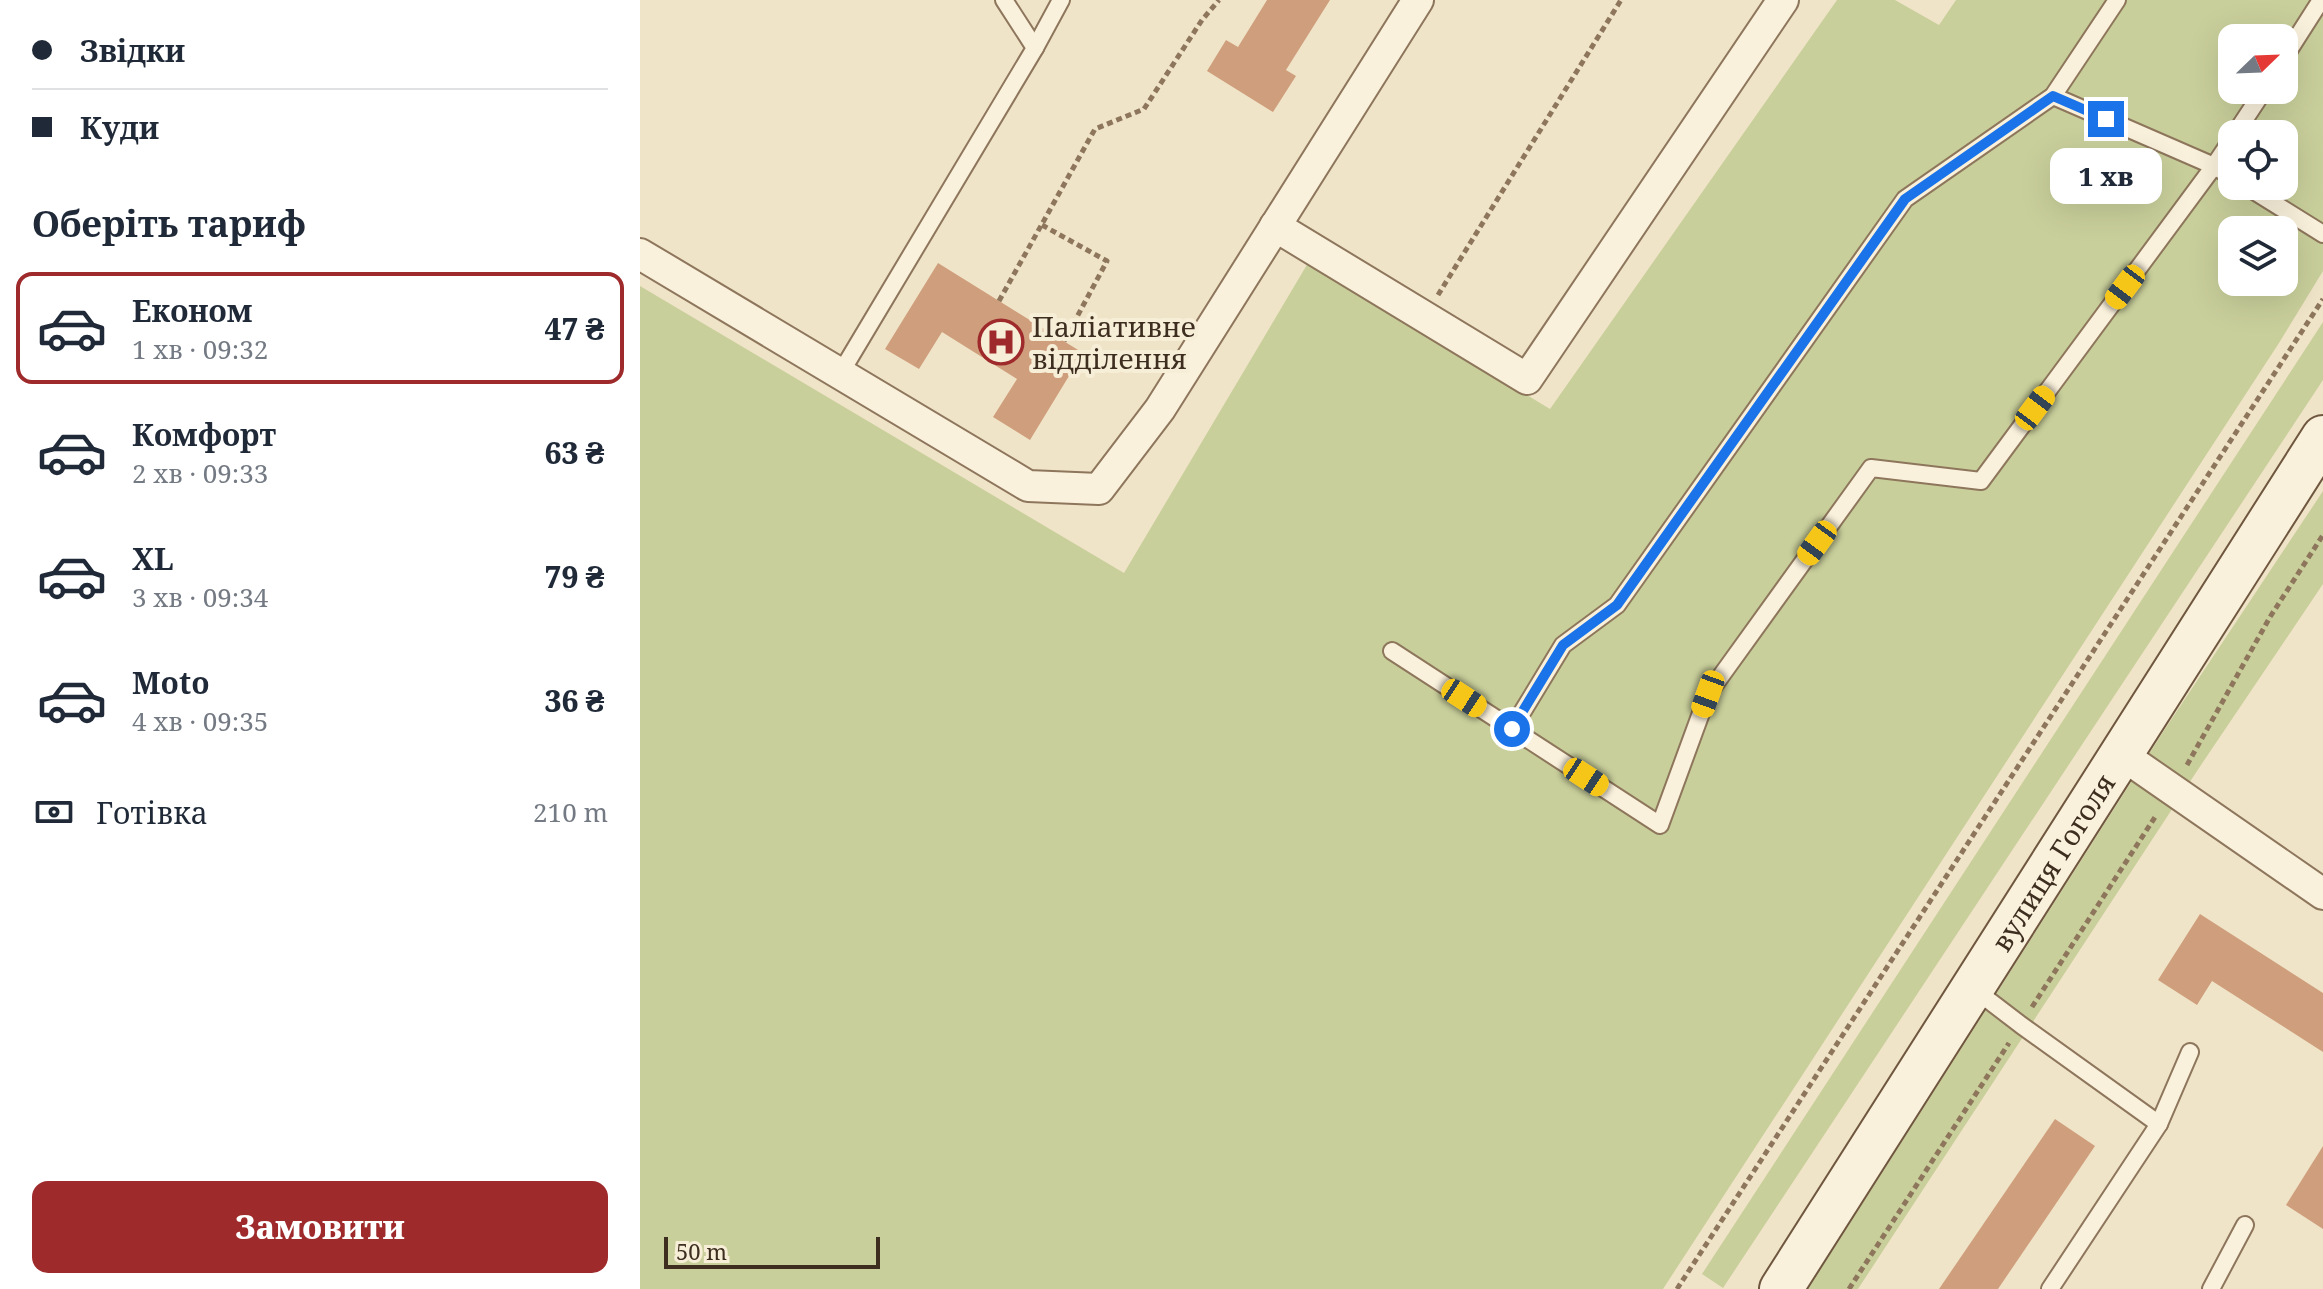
<!DOCTYPE html>
<html lang="uk">
<meta charset="utf-8">
<style>
:root{--surface:#fff;--page:#f6f6f7;--text:#1f2937;--muted:#747a83;--line:#e0e1e3;--accent:#9e2a2b}
body{margin:0;font-family:"Noto Serif",serif;background:var(--page);color:var(--text);height:100vh;display:flex;flex-direction:column;font-size:30px;white-space:nowrap}
*{box-sizing:border-box;margin:0}
p{font-size:26px;color:var(--muted)}
.icon{flex:none;width:44px;height:44px;fill:none;stroke:currentColor;stroke-width:2;stroke-linecap:round;stroke-linejoin:round}
.map{position:relative;flex:1;overflow:hidden}
.drawer{display:flex;flex-direction:column;background:var(--surface);width:640px}
.drawer>*{flex:none}
.guide{display:grid;align-content:center;height:176px;padding:0 32px;background:var(--surface)}
.needle{width:52px;rotate:67deg}
.buttons{position:absolute;left:1578px;top:24px;display:grid;gap:16px}
.buttons a{display:grid;place-items:center;width:80px;height:80px;border-radius:16px;background:var(--surface);box-shadow:0 8px 32px #0002;font-size:40px}
.scale{position:absolute;left:24px;bottom:20px;width:216px;box-sizing:border-box;padding-left:8px;border:4px solid #3d2e20;border-top:0;font-size:22px;line-height:28px;white-space:nowrap;color:#3d2e20;-webkit-text-stroke:6px #f7eed8;paint-order:stroke}
.end{position:absolute;width:36px;height:36px;margin:-18px;border:10px solid #1a73e8;background:#fff;box-shadow:0 0 0 4px #fff}
.from{border-radius:50%}
.bubble{position:absolute;height:56px;border-radius:16px;background:var(--surface);box-shadow:0 8px 32px #0002;font-size:26px;font-weight:800;line-height:56px;text-align:center}
.car{position:absolute;width:24px;height:48px;margin:-24px -12px;border-radius:10px;box-shadow:0 0 6px 2px #0007;background:linear-gradient(#f5c518 24%,#345 0 40%,#f5c518 0 76%,#345 0 86%,#f5c518 0)}
.guide b{display:flex;align-items:center;gap:28px;height:76px;font-size:30px}
.guide b+b{border-top:2px solid var(--line)}
.guide i{width:20px;height:20px;background:var(--text)}
ul{padding:0;list-style:none}
li{display:flex;align-items:center;gap:24px;height:112px;margin:0 16px 12px;padding:0 16px;border:4px solid transparent;border-radius:16px}
li div{flex:1}
li b{display:block;font-size:30px}
li em{font-style:normal;font-weight:800}
li.active{border-color:var(--accent)}
li>.icon{width:72px;height:72px;stroke-width:1.5}
h2{padding:0 32px;font-size:36px;line-height:96px}
.pay{display:flex;align-items:center;gap:20px;height:88px;padding:0 32px;font-size:30px}
.pay p{margin-inline-start:auto}
.primary-button{display:flex;gap:16px;margin-top:auto;padding:16px 32px}
.primary-button a{flex:1;height:92px;border-radius:16px;background:var(--accent);color:#fff;font-size:32px;font-weight:800;line-height:92px;text-align:center}
main{display:flex;flex:1;min-height:0}
.map>svg:first-child{display:block}
.green{fill:#c9cf9b;fill-rule:evenodd}
.building{fill:#cf9f7d}
.lines{fill:none;stroke-linecap:round;stroke-linejoin:round}
.lane-casing{stroke:#8d765c;stroke-width:20}
.street-casing{stroke:#8d765c;stroke-width:34}
.secondary-casing{stroke:#6f573f;stroke-width:46}
.path{stroke:#8d765c;stroke-width:5;stroke-dasharray:6 4;stroke-linecap:butt}
.lane{stroke:#faf1dc;stroke-width:16}
.street{stroke:#faf1dc;stroke-width:30}
.secondary{stroke:#faf1dc;stroke-width:42}
.route{stroke:#1a73e8;stroke-width:10}
.labels{text-anchor:middle;dominant-baseline:central;stroke-width:8;stroke-linejoin:round;paint-order:stroke}
.poi-label{font-size:28px;fill:#3d2e20;stroke:#f7eed8;text-anchor:start}
.street-label{font-size:28px;fill:#3d2e20;stroke:#f7eed8}
</style>
<main>
<section class="drawer">
<div class="guide">
<b><i class="from"></i>Звідки</b>
<b><i></i>Куди</b>
</div>
<h2>Оберіть тариф</h2>
<ul>
<li class="active"><svg class="icon" aria-label="car" viewBox="0 0 24 24"><path d="M5 17H2v-5l4-1 3-4h7l3 4 3 1v5h-3M9 17h6M6 11h13"/><circle cx="7" cy="17" r="2"/><circle cx="17" cy="17" r="2"/></svg><div><b>Економ</b><p>1 хв · 09:32</p></div><em>47 ₴</em></li>
<li><svg class="icon" aria-label="car" viewBox="0 0 24 24"><path d="M5 17H2v-5l4-1 3-4h7l3 4 3 1v5h-3M9 17h6M6 11h13"/><circle cx="7" cy="17" r="2"/><circle cx="17" cy="17" r="2"/></svg><div><b>Комфорт</b><p>2 хв · 09:33</p></div><em>63 ₴</em></li>
<li><svg class="icon" aria-label="car" viewBox="0 0 24 24"><path d="M5 17H2v-5l4-1 3-4h7l3 4 3 1v5h-3M9 17h6M6 11h13"/><circle cx="7" cy="17" r="2"/><circle cx="17" cy="17" r="2"/></svg><div><b>XL</b><p>3 хв · 09:34</p></div><em>79 ₴</em></li>
<li><svg class="icon" aria-label="car" viewBox="0 0 24 24"><path d="M5 17H2v-5l4-1 3-4h7l3 4 3 1v5h-3M9 17h6M6 11h13"/><circle cx="7" cy="17" r="2"/><circle cx="17" cy="17" r="2"/></svg><div><b>Moto</b><p>4 хв · 09:35</p></div><em>36 ₴</em></li>
</ul>
<div class="pay"><svg class="icon" aria-label="cash" viewBox="0 0 24 24"><path d="M3 7h18v10H3z"/><circle cx="12" cy="12" r="2"/></svg>Готівка<p>210 m</p></div>
<div class="primary-button"><a>Замовити</a></div>
</section>
<div class="map">
<svg width="1683" height="1289" viewBox="0 0 1683 1289">
<rect width="100%" height="100%" fill="#f0e4c8"/>
<g class="green">
<path d="M1197,0h58l44,25 17,-25h367v271l-44,72 -616,946h-1023v-1003l484,287 184,-310 242,146zM1592,38h52v52h-52zM1592,134h52v52h-52zM1592,230h52v52h-52z"/>
<polygon points="1683,322 1683,380 1083,1288 1062,1274"/>
<polygon points="1683,491 1683,584 1559,768 1218,1289 1168,1289 1523,732"/>
</g>
<g class="building">
<polygon points="627,0 690,0 646,70 656,76 633,112 567,71 586,40 598,47"/>
<polygon points="298,263 443,353 390,440 353,417 377,379 302,332 279,369 245,349"/>
<polygon points="1560,914 1683,993 1683,1052 1572,981 1557,1005 1518,980"/>
<polygon points="1415,1119 1455,1146 1358,1289 1299,1289"/>
<polygon points="1683,1146 1683,1229 1646,1205"/>
</g>
<g class="lines">
<g class="lane-casing">
<g id="lane">
<polyline points="395,48 421,0"/>
<polyline points="1644,58 1681,0"/>
<polyline points="1413,96 1574,166 1592,177"/>
<polyline points="1595,134 1624,90"/>
<polyline points="1606,186 1683,234"/>
<polyline points="200,374 395,48 364,0"/>
<polyline points="752,651 1020,825 1068,694 1231,468 1341,481 1574,166 1592,139"/>
<polyline points="872,729 923,645 977,605 1265,199 1413,96 1477,0"/>
<polyline points="1334,989 1381,1025 1519,1124 1550,1052"/>
<polyline points="1410,1289 1519,1124"/>
<polyline points="1571,1289 1605,1225"/>
</g>
</g>
<g class="street-casing">
<g id="street">
<polyline points="635,226 887,379 1143,0"/>
<polyline points="0,254 388,486 459,489 520,409 778,0"/>
<polyline points="1481,754 1683,894"/>
</g>
</g>
<g class="secondary-casing">
<g id="secondary">
<path id="s1" d="M1141,1289l542,-852"/>
</g>
</g>
<g class="path">
<polyline points="402,225 467,261 424,341"/>
<polyline points="798,295 981,0"/>
<polyline points="359,301 455,129 504,109 562,20 579,0"/>
<polyline points="1547,765 1630,617 1683,535"/>
<polyline points="1392,1007 1517,814"/>
<polyline points="1037,1289 1683,299"/>
<polyline points="1209,1289 1369,1043"/>
</g>
<use href="#lane" class="lane"/>
<use href="#street" class="street"/>
<use href="#secondary" class="secondary"/>
</g>
<g class="lines">
<polyline class="route" points="872,729 923,645 977,605 1265,199 1413,96 1466,119"/>
</g>
<defs>
<g id="hospital-ring" transform="scale(2.3)"><circle r="9.5" fill="#f7eed8" stroke="#9e2a2b" stroke-width="1.5"/><path d="M-5-5h3v3.5h4V-5h3V5h-3V1.5h-4V5h-3Z" fill="#9e2a2b"/></g>
</defs>
<g fill-rule="evenodd">
<use href="#hospital-ring" x="361" y="342"/>
</g>
<g class="labels">
<g class="poi-label">
<text x="392" y="326">Паліативне<tspan x="392" dy="32">відділення</tspan></text>
</g>
<g class="street-label">
<text stroke="none"><textPath href="#s1" startOffset="506">вулиця Гоголя</textPath></text>
</g>
</g>
</svg>
<div class="buttons">
<a><svg class="needle" viewBox="-14 -14 28 28"><path d="M0-13l5 13h-10z" fill="#e53935"/><path d="M0 13l5-13h-10z" fill="#747a83"/></svg></a>
<a><svg class="icon" aria-label="locate" viewBox="0 0 24 24"><circle cx="12" cy="12" r="6"/><path d="M12 2v4M12 18v4M2 12h4M18 12h4"/></svg></a>
<a><svg class="icon" aria-label="layers" viewBox="0 0 24 24"><path d="M12 4l9 5-9 5-9-5zM3 14l9 5 9-5"/></svg></a>
</div>
<div class="scale">50 m</div>
<i class="end from" style="left:872px;top:729px"></i>
<i class="end" style="left:1466px;top:119px"></i>
<div class="bubble" style="left:1410px;top:148px;width:112px">1 хв</div>
<i class="car" style="left:1485px;top:287px;rotate:217deg"></i>
<i class="car" style="left:1395px;top:408px;rotate:37deg"></i>
<i class="car" style="left:1177px;top:543px;rotate:216deg"></i>
<i class="car" style="left:1068px;top:694px;rotate:200deg"></i>
<i class="car" style="left:824px;top:698px;rotate:123deg"></i>
<i class="car" style="left:946px;top:777px;rotate:123deg"></i>
</div>
</main>
